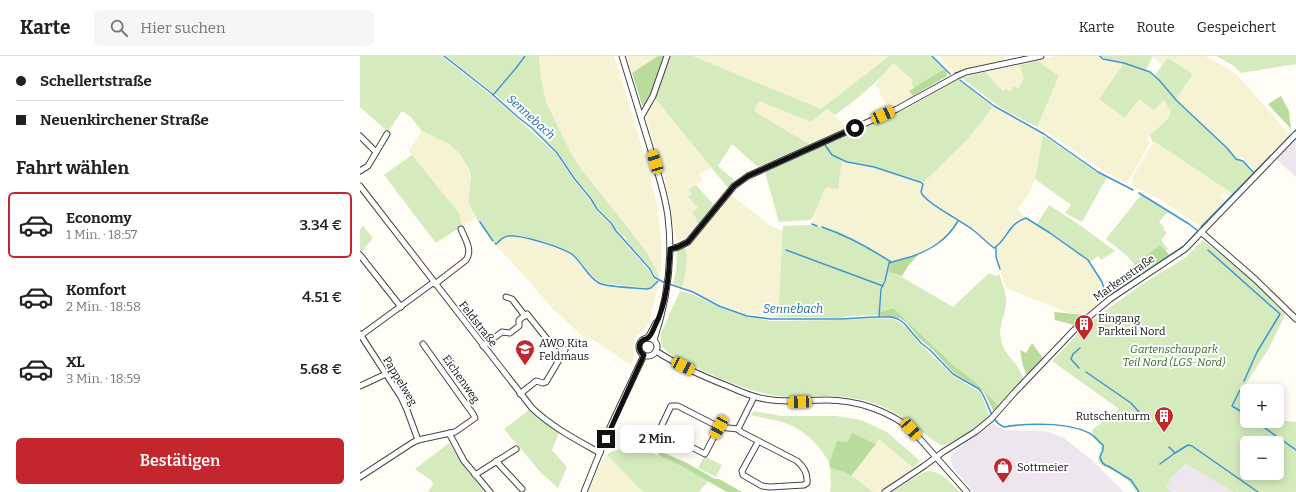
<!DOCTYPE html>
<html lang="de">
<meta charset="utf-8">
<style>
:root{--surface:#fff;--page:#f6f6f6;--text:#222;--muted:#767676;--line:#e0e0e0;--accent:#c4262e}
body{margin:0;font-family:Bitter,serif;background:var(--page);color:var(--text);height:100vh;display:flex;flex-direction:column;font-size:15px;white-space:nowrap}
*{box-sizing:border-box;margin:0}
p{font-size:13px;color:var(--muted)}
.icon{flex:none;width:22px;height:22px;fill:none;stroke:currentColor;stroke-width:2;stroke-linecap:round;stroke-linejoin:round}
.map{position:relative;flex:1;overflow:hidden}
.panel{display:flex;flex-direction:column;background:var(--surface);width:360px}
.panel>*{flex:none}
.hud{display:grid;align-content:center;height:88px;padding:0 16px;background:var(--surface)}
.controls{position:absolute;left:880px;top:328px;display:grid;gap:8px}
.controls a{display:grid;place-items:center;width:44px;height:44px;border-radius:6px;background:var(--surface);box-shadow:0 2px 10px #0003;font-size:20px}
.end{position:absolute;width:18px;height:18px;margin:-9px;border:5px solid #111;background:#fff;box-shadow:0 0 0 2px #fff}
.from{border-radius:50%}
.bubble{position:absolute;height:28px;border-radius:6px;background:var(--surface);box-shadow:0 2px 10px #0003;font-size:13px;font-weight:600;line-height:28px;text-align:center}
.car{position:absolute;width:12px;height:24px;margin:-12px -6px;border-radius:5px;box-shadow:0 0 3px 1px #0007;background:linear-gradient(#f5c518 24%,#345 0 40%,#f5c518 0 76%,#345 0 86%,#f5c518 0)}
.hud b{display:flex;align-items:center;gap:14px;height:38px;font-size:15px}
.hud b+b{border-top:1px solid var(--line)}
.hud i{width:10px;height:10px;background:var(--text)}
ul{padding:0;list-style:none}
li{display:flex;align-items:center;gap:12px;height:66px;margin:0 8px 6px;padding:0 8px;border:2px solid transparent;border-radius:6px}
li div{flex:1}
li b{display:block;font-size:15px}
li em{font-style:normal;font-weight:600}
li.active{border-color:var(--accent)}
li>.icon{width:36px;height:36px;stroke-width:1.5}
h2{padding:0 16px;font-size:18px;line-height:48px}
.action{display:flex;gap:8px;margin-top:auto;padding:8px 16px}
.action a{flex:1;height:46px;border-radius:6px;background:var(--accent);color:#fff;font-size:16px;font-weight:600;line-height:46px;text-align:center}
header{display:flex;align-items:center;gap:24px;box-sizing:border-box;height:56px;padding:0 20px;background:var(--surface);border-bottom:1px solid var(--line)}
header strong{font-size:19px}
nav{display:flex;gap:22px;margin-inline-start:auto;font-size:14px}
.search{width:280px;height:36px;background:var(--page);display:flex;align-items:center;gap:10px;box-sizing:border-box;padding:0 14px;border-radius:6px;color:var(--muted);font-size:15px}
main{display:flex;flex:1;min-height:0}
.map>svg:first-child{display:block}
.industrial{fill:#eee6ef}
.farmland{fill:#f6f3d4}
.green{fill:#d5ebbd;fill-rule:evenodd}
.forest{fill:#b9dc9c}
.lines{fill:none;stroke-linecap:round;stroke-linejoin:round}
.stream{stroke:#3f96cf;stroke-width:1.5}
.minor-casing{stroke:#444;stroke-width:7}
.minor{stroke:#fff;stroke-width:5}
.route{stroke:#111;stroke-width:5}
.labels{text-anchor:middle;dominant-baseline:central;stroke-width:4;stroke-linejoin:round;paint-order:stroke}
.street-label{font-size:11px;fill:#111;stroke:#fff}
.poi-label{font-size:11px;fill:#111;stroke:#fff;text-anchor:start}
.park-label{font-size:11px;font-style:italic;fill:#2f6b1f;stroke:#fff}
.water-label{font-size:12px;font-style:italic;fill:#1768a6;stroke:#fff}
</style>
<header>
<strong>Karte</strong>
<div class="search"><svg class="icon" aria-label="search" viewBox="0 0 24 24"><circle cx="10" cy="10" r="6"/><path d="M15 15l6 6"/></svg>Hier suchen</div>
<nav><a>Karte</a><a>Route</a><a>Gespeichert</a></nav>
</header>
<main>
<section class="panel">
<div class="hud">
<b><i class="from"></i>Schellertstraße</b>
<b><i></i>Neuenkirchener Straße</b>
</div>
<h2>Fahrt wählen</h2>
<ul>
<li class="active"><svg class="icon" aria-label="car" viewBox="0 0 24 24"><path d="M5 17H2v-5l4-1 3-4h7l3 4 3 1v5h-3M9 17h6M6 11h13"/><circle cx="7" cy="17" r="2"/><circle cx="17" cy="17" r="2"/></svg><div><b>Economy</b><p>1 Min. · 18:57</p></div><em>3.34 €</em></li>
<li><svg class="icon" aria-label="car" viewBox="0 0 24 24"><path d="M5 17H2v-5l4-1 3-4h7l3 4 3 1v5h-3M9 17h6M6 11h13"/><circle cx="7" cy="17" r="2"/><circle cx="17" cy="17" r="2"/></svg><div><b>Komfort</b><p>2 Min. · 18:58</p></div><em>4.51 €</em></li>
<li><svg class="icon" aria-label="car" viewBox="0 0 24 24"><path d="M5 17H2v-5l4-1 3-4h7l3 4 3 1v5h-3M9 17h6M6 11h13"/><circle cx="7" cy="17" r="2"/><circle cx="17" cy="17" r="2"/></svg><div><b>XL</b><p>3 Min. · 18:59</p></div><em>5.68 €</em></li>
</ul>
<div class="action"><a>Bestätigen</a></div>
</section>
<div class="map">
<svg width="936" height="436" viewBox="0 0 936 436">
<rect width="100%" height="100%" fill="#fffdf5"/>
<g class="industrial">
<polygon points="936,83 936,121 916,103"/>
<polygon points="633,367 644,374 681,375 689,376 704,382 733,405 764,436 613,436 594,413 592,409 591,401 592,398 596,394"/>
<polygon points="826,408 874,436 810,436 811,434 806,431 813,420"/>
</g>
<g class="farmland">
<polygon points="179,0 254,0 286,105 297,148 301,184 301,216 299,219 286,195 222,114 213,101 185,44 181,22"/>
<polygon points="267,0 298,0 272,17"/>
<polygon points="333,0 529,0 461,53"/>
<polygon points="578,0 645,0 643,5 595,16 593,16"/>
<polygon points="694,0 739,0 742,3 747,5 764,7 739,43 765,62 779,43 804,44 811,56 808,63 787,82 789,86 788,90 767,127 747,117 686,76 677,71 699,20 678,5"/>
<polygon points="793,0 845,0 864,10 877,19 930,79 895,116 882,101 879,103 877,102 867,91 816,43 833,18 808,2 802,10"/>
<polygon points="533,7 554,24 551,28 555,32 550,35 553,40 529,52 519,37 520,35 515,28"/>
<polygon points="659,9 664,22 658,33 650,36 643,35 625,16"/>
<polygon points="294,41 351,111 339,119 343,124 328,134 332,138 328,142 338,152 336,165 338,168 325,182 316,186 307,131 286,61 286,56"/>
<polygon points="399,45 451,66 467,53 488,71 449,88 394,55"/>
<polygon points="633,51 683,79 675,123 670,136 657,154 666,161 660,163 651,170 642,182 640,188 634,191 614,173 592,160 564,140 562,136 563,127 607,84"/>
<polygon points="62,75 89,88 98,96 109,113 111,126 109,142 109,148 116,162 102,170 99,157 49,95"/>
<polygon points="794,85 873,138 869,141 864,136 860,140 866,145 841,171 803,145 773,130 772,125 773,120"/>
<polygon points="482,104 491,109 514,112 560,126 562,128 560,136 561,139 597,165 592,174 579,186 558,197 537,204 531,205 502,187 478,175 451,169 466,131 478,132"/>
<polygon points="371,139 412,171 423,175 418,261 384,258 359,248 333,235 322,231 327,209 327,196 330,189"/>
<polygon points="663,163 666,163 690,177 728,205 742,227 746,241 725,259 710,257 646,232 640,215 641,213 637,201 637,191 641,188 649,175"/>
<polygon points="147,180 165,182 206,195 214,201 235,225 242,229 287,233 291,232 298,226 299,227 289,267 286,272 277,279 273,286 273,293 274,298 271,309 235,285 221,279 192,252 154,208 135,189"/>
<polygon points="519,383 553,412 519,436 513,436 491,420"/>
<polygon points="245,399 247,399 283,436 228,436"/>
</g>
<g class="green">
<path d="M0,0h82l8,7 47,37 59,54 17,25 19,24 4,7 14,14 6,9 35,40 2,5 4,3v1l-6,6h-4l-45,-5c-12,-5 -18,-20 -28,-28 -9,-8 -54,-22 -66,-20 -5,1 -8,5 -12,8l-11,-13 -5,-8 -1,1 -10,-19v-6l2,-23 -2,-6 -5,-8 -6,-9 -9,-8 -27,-13 -12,-15 -8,-5 -14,21 -28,-25z"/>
<polygon points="86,0 164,0 155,12 133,37"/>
<polygon points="166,0 179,0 181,22 186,46 213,101 222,114 286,195 299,219 298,222 295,220 291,212 270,189 265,181 256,173 251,165 237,151 232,142 215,121 199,98 173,71 135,38"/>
<path d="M310,0h23l128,53 68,-53h42l13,13 -29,19 -4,-4 2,-4 -20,-17c-17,21 -37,37 -58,52l-8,-6 -16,13 -52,-21 -5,10 55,33 -51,23 -26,-23 -14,22 17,15 -7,7 -74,-91 9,-20z"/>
<polygon points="741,0 793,0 786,14 764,6 748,4"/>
<polygon points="856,0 936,0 936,8 881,17 874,10"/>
<polygon points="808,2 833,18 816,43 795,19"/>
<polygon points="678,5 699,20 677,71 638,50 602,22 625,16 643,35 646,32 650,36 653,30 658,33 664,22 659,9"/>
<polygon points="764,7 790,17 798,24 816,45 866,92 876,103 883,105 893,117 873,138 794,85 793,87 790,79 808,63 811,56 804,44 794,54 779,43 765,62 739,43"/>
<polygon points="598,23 633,51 607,84 563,127 555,123 514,111 487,106 472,99 466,89 548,52"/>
<polygon points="683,79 736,116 747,121 722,166 705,157 711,149 675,123"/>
<polygon points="465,89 471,100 482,104 478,133 466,131 453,161 450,164 419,166 405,116"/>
<polygon points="52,99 99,157 102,170 76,187 24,119"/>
<polygon points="336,129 354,149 338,168 336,165 336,162 332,157 338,152 328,141 332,138 328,134"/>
<polygon points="781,139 808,156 799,166 804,171 803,173 807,177 801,184 808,193 806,195 800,189 774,208 767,200 746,183"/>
<polygon points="689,149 721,170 755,195 741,204 738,200 730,206 702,184 677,168"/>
<polygon points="451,169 478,175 502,187 531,205 528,207 524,225 520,233 519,259 488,260 481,262 418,261 423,170"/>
<polygon points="3,170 13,182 1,197 0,196 0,174"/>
<path d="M843,184l38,30 45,43 -17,35 -24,37 9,6h-7v30h30v-11l8,11 11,1v70h-62l-48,-28 -13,12 -7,11 5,4 -1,1h-34c-5,-11 -16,-18 -26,-23 -4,-2 -9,-3 -11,-7 -2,-5 1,-11 3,-15l-10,-11 1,-2 -1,-4 27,-21 -67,-48 30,-32 31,-24 34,-24 38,-23zM887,387h30v30h-30z"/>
<path d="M325,190c4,13 1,28 -3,41l-9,-3c3,-12 5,-22 3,-34z"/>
<path d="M528,216l12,4 53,31 36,-34 7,3 3,-2c3,9 8,20 7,30 -1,12 -8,22 -5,36 2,15 20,24 22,40l-24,26 -23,-23 -24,-19 -59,-56 -13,4 2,-23 4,-8z"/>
<path d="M320,235l12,3 27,13 29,10 23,4 71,-1 31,-2 19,1 6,2 10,8 11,14 33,32 26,16 3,3 9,22c-14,13 -30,22 -47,30 -12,-6 -19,-13 -30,-21 -13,-10 -27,-18 -43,-23 -14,-4 -30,-6 -45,-6 -16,0 -32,2 -48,0 -30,-5 -59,-18 -86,-31 -9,-5 -22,-9 -28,-18 -3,-4 -3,-9 -2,-14z"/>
<polygon points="170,353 189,370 199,376 192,394 207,411 198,432 187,422 182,418 144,373"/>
<path d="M394,355l28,5h54l25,4 26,12 33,29 -7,7 -34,-29 -3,5 -23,-10 -5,8 -11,-1 -8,22c-8,-18 -30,-38 -51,-42 -9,-2 -18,-4 -27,-6z"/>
<polygon points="89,387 108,416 125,434 123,436 68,436 73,428 72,425 55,413"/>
<path d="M265,392l19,1 37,17 27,15 -9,11h-56l-36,-37c4,-5 12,-5 18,-7z"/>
<polygon points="344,400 362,409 356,421 338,412"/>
<polygon points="470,412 484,416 495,422 513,436 470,436 471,429"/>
<path d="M569,415c12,0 23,12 30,21h-67l30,-19z"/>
</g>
<g class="forest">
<polygon points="298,0 305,0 290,40 285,49 282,49 272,17"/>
<polygon points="584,13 587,17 587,20 553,40 549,35"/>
<polygon points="921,40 929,55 931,73 908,48"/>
<polygon points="800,189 810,199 783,217 774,208"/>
<polygon points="559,198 548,210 542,220 528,216 530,207"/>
<polygon points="533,252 592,308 616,327 639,350 634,356 624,336 620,333 593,316 572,293 560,283 546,266 539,262 520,260 520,256"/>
<polygon points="694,256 725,259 714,269 695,264"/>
<polygon points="672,287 683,302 667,319 663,310 660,294 666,297"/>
<polygon points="492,377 516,388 491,420 484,416 470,412 469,407 477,385 488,386"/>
<polygon points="300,395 327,407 355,423 359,423 382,436 367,436 321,410 298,399"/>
</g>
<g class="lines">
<g class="stream">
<polyline points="84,0 131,37 159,62 172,72 197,97 214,122 231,143 237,153 251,167 256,175 290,213 294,221 305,227"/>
<polyline points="572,0 590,18"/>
<polyline points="740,0 743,3 748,4 764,7 790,16 799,24 817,45 867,92 876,103 883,105 894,117"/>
<polyline points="652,4 668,0"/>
<polyline points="595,17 603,15"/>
<polyline points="600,24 634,50 684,78 738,116 773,134"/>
<polyline points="133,39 156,12 165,0"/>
<polyline points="934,76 936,74"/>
<path d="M465,89l7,10 15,7 27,5 46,15 3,2 -2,8c3,10 42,30 52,38 7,5 13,12 21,18 13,-7 13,-24 32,-30l24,15 38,27 14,22 5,15 33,-22"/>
<polyline points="779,137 829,168 838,175"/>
<polyline points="120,166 133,185"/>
<polyline points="452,168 457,170"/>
<path d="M462,171c26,9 46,20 69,35"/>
<polyline points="841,171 930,80"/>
<path d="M135,187l1,1c4,-3 6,-7 12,-8 11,-2 58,12 66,20 9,8 14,21 25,27 7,4 38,5 48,6l4,-1 7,-7"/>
<polyline points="823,191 838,175"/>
<polyline points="636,192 636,201 640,213"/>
<polyline points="426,194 523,230"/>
<polyline points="848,194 920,258 897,296 884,325"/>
<polyline points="784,217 822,191"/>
<path d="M309,228l24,8 26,14 28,10 24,3h71l31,-2h18l7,2 6,4 17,20 9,7 23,24 26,15c10,11 10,32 25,38 23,-4 64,-5 85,6 5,2 9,8 14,12v5l-3,7c1,5 3,8 8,9l23,14 8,12"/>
<path d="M519,261l2,-28 4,-8 4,-18c6,-2 14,-4 21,-6 21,-7 37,-17 48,-36"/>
<polyline points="719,312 711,303 713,298 720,292"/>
<polyline points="726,316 771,347 788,366"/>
<polyline points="880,334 872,350 887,359"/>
<polyline points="895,365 936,394"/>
<polyline points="809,391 815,397 828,389 832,390 898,436"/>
<polyline points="800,408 815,397"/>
</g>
<g class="minor-casing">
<g id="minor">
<path d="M262,0c9,29 18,58 27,88 7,24 16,48 19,73 5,41 -1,84 -14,123"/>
<polyline points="281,61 293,40 307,0"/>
<polyline points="0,80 16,96"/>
<polyline points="0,115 8,110 27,78"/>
<path d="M0,130l172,222c20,19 43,31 68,45"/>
<polyline points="841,176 895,223 936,263"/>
<polyline points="310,193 318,191 328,186 374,130 388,120 537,53 597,20 606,16 681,0"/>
<polyline points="0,199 41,251"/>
<path d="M75,228l31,-24c7,-10 -1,-21 -5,-31"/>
<polyline points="146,241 152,243 165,260"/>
<polyline points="0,278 41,341 47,354 58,384"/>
<polyline points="0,280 74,226"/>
<polyline points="288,282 296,267"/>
<circle cx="288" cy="291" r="9"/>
<polyline points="123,290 142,276 150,277 159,270 159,264 167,258 187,283 205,294 186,326 183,327 176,325 160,338"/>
<path d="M296,295c23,15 48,26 74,36 11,5 23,10 35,12 20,4 40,1 61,1 30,0 61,10 85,29l56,63"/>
<polyline points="0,330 26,318"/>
<polyline points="359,371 345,398 302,376 301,371 311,350 318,350 359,371 378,373"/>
<path d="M378,373l3,3 56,29c7,6 11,13 10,22l-3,2 -34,2 -8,-1 -19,-11 -1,-4 16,-29"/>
<polyline points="378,373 394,341"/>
<polyline points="89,377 104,405 130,436"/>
<polyline points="136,405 162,433"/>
<polyline points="115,419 156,393"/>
<polyline points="0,421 52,387 58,384 95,376 115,362 113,358 63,288"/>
<polyline points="224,436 251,369 284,299"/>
<polyline points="525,436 564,410 583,396 615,376 631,363 654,337 718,270 750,243 825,193 936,78"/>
</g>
</g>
<use href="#minor" class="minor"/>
</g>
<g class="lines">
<path class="route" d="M246,383l38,-84c-5,-3 -7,-11 -1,-15 5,-3 2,1 6,-3 3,-3 4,-7 6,-11 12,-24 14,-51 15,-77l8,-2 10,-5 46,-56 14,-10 107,-48"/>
</g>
<defs>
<g id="building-pin" transform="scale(1)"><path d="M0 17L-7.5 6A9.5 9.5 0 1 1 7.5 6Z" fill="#c4262e" stroke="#fff"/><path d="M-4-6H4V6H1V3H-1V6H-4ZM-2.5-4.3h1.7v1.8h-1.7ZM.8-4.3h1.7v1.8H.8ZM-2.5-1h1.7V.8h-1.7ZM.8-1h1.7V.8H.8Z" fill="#fff"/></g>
<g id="school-pin" transform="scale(1)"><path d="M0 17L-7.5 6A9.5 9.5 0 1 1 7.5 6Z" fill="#c4262e" stroke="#fff"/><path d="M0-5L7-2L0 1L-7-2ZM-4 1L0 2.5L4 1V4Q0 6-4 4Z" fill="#fff"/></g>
<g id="shop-pin" transform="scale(1)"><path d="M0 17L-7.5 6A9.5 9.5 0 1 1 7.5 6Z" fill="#c4262e" stroke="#fff"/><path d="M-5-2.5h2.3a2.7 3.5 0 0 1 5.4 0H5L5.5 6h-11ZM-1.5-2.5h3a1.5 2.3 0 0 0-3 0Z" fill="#fff"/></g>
</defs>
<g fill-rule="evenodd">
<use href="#building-pin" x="724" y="268"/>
<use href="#school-pin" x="165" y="293"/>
<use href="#building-pin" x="804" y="360"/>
<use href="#shop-pin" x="643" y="411"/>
</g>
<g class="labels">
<g class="street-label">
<text transform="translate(764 222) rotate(-35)">Markenstraße</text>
<text transform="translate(118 268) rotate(52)">Feldstraße</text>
<text transform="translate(101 323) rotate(55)">Eichenweg</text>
<text transform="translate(40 325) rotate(59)">Pappelweg</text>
</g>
<g class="poi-label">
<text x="738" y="262">Eingang<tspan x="738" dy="13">Parkteil Nord</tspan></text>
<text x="179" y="287">AWO Kita<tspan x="179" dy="13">Feldmaus</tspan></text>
<text x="790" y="360" text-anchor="end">Rutschenturm</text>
<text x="657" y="411">Sottmeier</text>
</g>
<g class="park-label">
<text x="814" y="293">Gartenschaupark<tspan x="814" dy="13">Teil Nord (LGS-Nord)</tspan></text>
</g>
<g class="water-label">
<text transform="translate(171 61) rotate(42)">Sennebach</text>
<text x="433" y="253">Sennebach</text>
</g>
</g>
</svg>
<div class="controls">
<a>+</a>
<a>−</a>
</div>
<i class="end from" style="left:495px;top:72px"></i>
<i class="end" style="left:246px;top:383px"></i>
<div class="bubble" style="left:260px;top:369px;width:74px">2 Min.</div>
<i class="car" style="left:523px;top:59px;rotate:66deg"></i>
<i class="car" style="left:295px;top:106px;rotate:343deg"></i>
<i class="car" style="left:323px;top:310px;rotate:116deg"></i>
<i class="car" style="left:440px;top:346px;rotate:268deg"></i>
<i class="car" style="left:359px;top:371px;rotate:208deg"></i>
<i class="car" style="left:551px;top:373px;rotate:138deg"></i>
</div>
</main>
